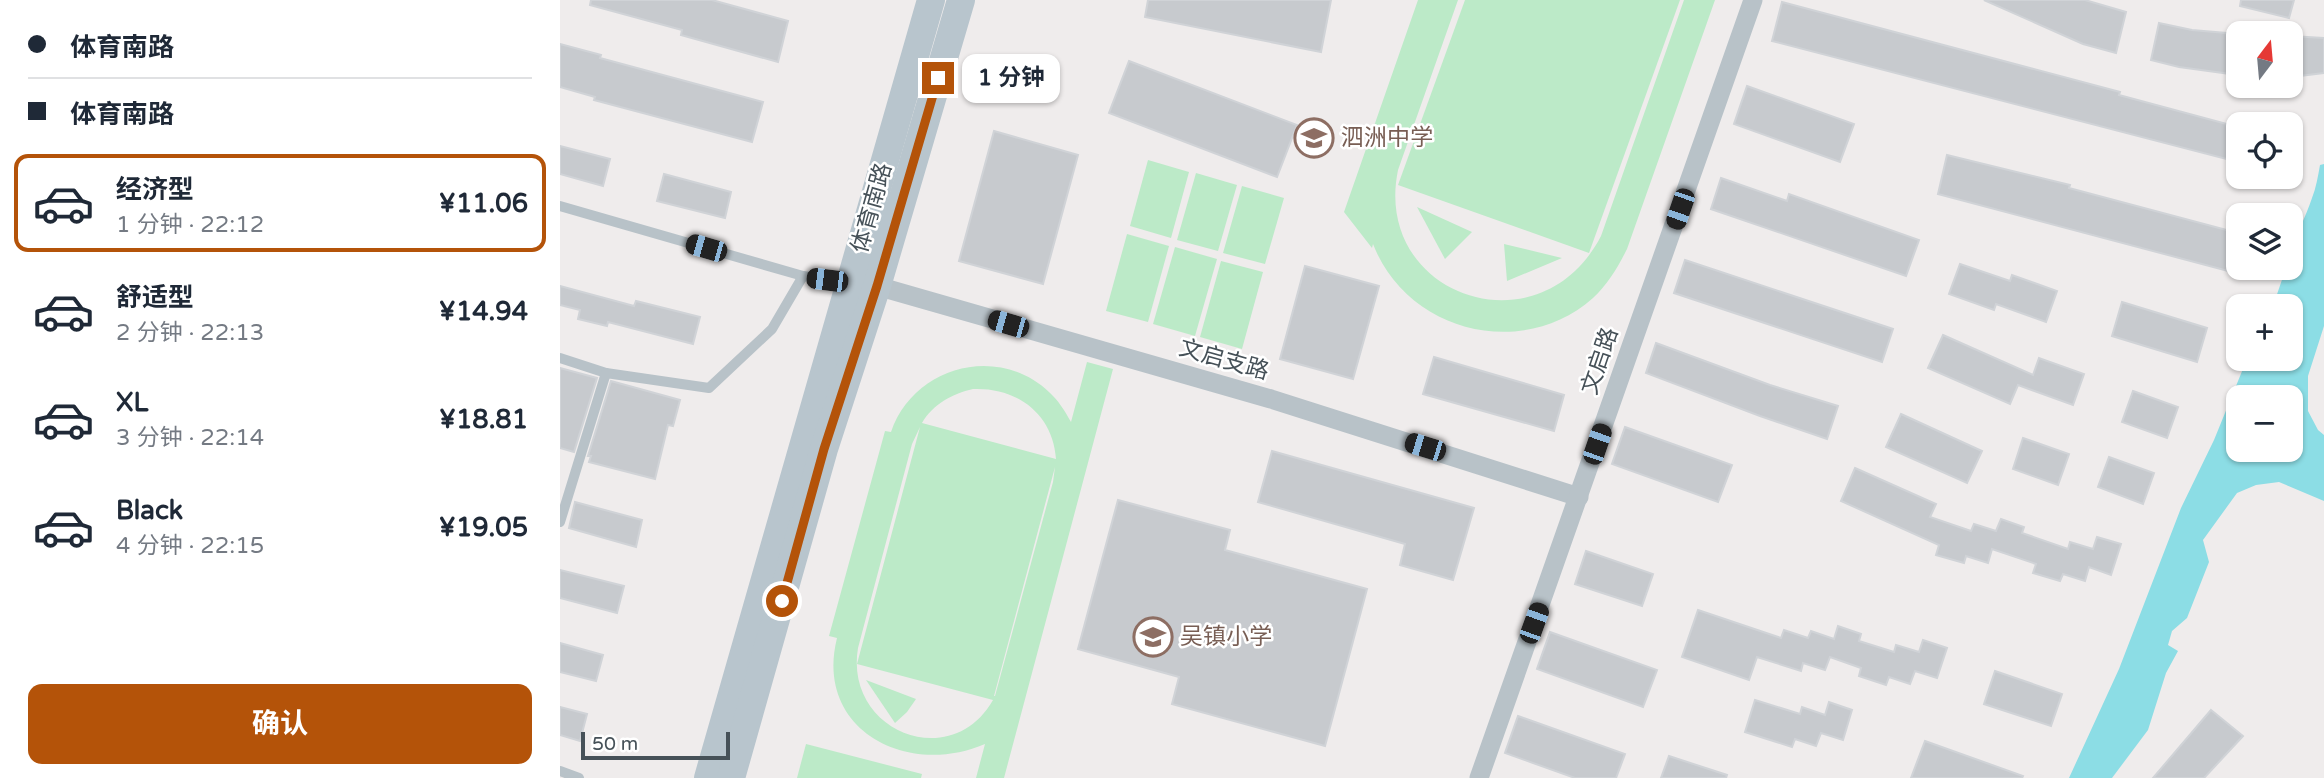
<!DOCTYPE html>
<html lang="zh">
<meta charset="utf-8">
<style>
:root{--surface:#fff;--page:#f6f6f7;--text:#1f2937;--muted:#747a83;--line:#e0e1e3;--accent:#b45309}
body{margin:0;font-family:"Varela Round","Noto Sans SC",sans-serif;background:var(--page);color:var(--text);height:100vh;display:flex;flex-direction:column;font-size:26px;white-space:nowrap}
*{box-sizing:border-box;margin:0}
p{font-size:23px;color:var(--muted)}
.icon{flex:none;width:38px;height:38px;fill:none;stroke:currentColor;stroke-width:2;stroke-linecap:round;stroke-linejoin:round}
.map{position:relative;flex:1;overflow:hidden}
.side{display:flex;flex-direction:column;background:var(--surface);width:560px}
.side>*{flex:none}
.banner{display:grid;align-content:center;height:154px;padding:0 28px;background:var(--surface)}
.needle{width:46px;rotate:16deg}
.fabs{position:absolute;left:1666px;top:21px;display:grid;gap:14px}
.fabs a{display:grid;place-items:center;width:77px;height:77px;border-radius:14px;background:var(--surface);box-shadow:0 2px 5px #0004;font-size:35px}
.scale{position:absolute;left:21px;bottom:18px;width:149px;box-sizing:border-box;padding-left:7px;border:4px solid #465158;border-top:0;font-size:19px;line-height:24px;white-space:nowrap;color:#465158;-webkit-text-stroke:5px #fff;paint-order:stroke}
.end{position:absolute;width:32px;height:32px;margin:-16px;border:9px solid #b45309;background:#fff;box-shadow:0 0 0 4px #fff}
.from{border-radius:50%}
.bubble{position:absolute;height:49px;border-radius:14px;background:var(--surface);box-shadow:0 2px 5px #0004;font-size:23px;font-weight:700;line-height:49px;text-align:center}
.car{position:absolute;width:21px;height:42px;margin:-21px -10px;border-radius:9px;box-shadow:0 0 5px 2px #0007;background:linear-gradient(#222 24%,#8ab4d8 0 40%,#222 0 76%,#8ab4d8 0 86%,#222 0)}
.banner b{display:flex;align-items:center;gap:24px;height:66px;font-size:26px}
.banner b+b{border-top:2px solid var(--line)}
.banner i{width:18px;height:18px;background:var(--text)}
ul{padding:0;list-style:none}
li{display:flex;align-items:center;gap:21px;height:98px;margin:0 14px 10px;padding:0 14px;border:4px solid transparent;border-radius:14px}
li div{flex:1}
li b{display:block;font-size:26px}
li em{font-style:normal;font-weight:700}
li.active{border-color:var(--accent)}
li>.icon{width:63px;height:63px;stroke-width:1.5}
.action{display:flex;gap:14px;margin-top:auto;padding:14px 28px}
.action a{flex:1;height:80px;border-radius:14px;background:var(--accent);color:#fff;font-size:28px;font-weight:700;line-height:80px;text-align:center}
main{display:flex;flex:1;min-height:0}
.map>svg:first-child{display:block}
.green{fill:#bceac8;fill-rule:evenodd}
.water{fill:#8cdde5;fill-rule:evenodd}
.building{fill:#c7cace;stroke:#d0d3d7;stroke-width:2}
.lines{fill:none;stroke-linecap:round;stroke-linejoin:round}
.lane{stroke:#b8c2c8;stroke-width:10}
.street{stroke:#b8c2c8;stroke-width:19}
.secondary{stroke:#b8c5cd;stroke-width:28}
.route{stroke:#b45309;stroke-width:9}
.labels{text-anchor:middle;dominant-baseline:central;stroke-width:5;stroke-linejoin:round;paint-order:stroke}
.education-label{font-size:23px;fill:#785e54;stroke:#fff;text-anchor:start}
.street-label{font-size:23px;fill:#465158;stroke:#fff}
</style>
<main>
<section class="side">
<div class="banner">
<b><i class="from"></i>体育南路</b>
<b><i></i>体育南路</b>
</div>
<ul>
<li class="active"><svg class="icon" aria-label="car" viewBox="0 0 24 24"><path d="M5 17H2v-5l4-1 3-4h7l3 4 3 1v5h-3M9 17h6M6 11h13"/><circle cx="7" cy="17" r="2"/><circle cx="17" cy="17" r="2"/></svg><div><b>经济型</b><p>1 分钟 · 22:12</p></div><em>¥11.06</em></li>
<li><svg class="icon" aria-label="car" viewBox="0 0 24 24"><path d="M5 17H2v-5l4-1 3-4h7l3 4 3 1v5h-3M9 17h6M6 11h13"/><circle cx="7" cy="17" r="2"/><circle cx="17" cy="17" r="2"/></svg><div><b>舒适型</b><p>2 分钟 · 22:13</p></div><em>¥14.94</em></li>
<li><svg class="icon" aria-label="car" viewBox="0 0 24 24"><path d="M5 17H2v-5l4-1 3-4h7l3 4 3 1v5h-3M9 17h6M6 11h13"/><circle cx="7" cy="17" r="2"/><circle cx="17" cy="17" r="2"/></svg><div><b>XL</b><p>3 分钟 · 22:14</p></div><em>¥18.81</em></li>
<li><svg class="icon" aria-label="car" viewBox="0 0 24 24"><path d="M5 17H2v-5l4-1 3-4h7l3 4 3 1v5h-3M9 17h6M6 11h13"/><circle cx="7" cy="17" r="2"/><circle cx="17" cy="17" r="2"/></svg><div><b>Black</b><p>4 分钟 · 22:15</p></div><em>¥19.05</em></li>
</ul>
<div class="action"><a>确认</a></div>
</section>
<div class="map">
<svg width="1764" height="778" viewBox="0 0 1764 778">
<rect width="100%" height="100%" fill="#efecec"/>
<g class="green">
<path d="M858,0h40l-60,170c-26,126 142,184 203,66l83,-236h31l-88,249c-9,18 -19,35 -34,49 -71,63 -186,34 -220,-54l-1,4 -28,-36z"/>
<polygon points="905,0 1120,0 1029,253 838,185"/>
<polygon points="588,160 629,172 611,238 570,226"/>
<polygon points="636,173 677,185 658,251 617,240"/>
<polygon points="682,186 724,198 705,264 663,253"/>
<polygon points="857,207 912,232 885,259"/>
<polygon points="567,234 609,246 588,322 546,311"/>
<polygon points="944,244 1002,258 947,281"/>
<polygon points="615,247 657,259 635,336 593,324"/>
<polygon points="661,261 703,272 682,349 640,337"/>
<path d="M527,362l26,7 -109,409h-28l9,-34c-79,34 -171,-15 -148,-106l-8,-2 56,-205 6,1c22,-65 106,-89 158,-40 9,8 16,19 22,30zM413,389c44,-2 80,25 83,70l-134,-36c11,-19 30,-29 51,-34zM360,427l-63,237 136,36c-42,74 -149,31 -135,-52l54,-204zM495,467l-2,15 -58,214h-1z"/>
<polygon points="306,680 356,699 347,712 335,723"/>
<polygon points="246,744 362,774 361,778 237,778"/>
</g>
<path class="water" d="M1764,164v162l-16,50v35l10,19 6,5v66l-45,-19 -23,3 -19,8 -34,47 6,22 -22,56 -15,13 -4,14 10,6 -12,22 -18,57 -36,48h-43l50,-109 62,-161 33,-68 33,-81h44v-53h-18l13,-38h5c0,-26 13,-46 21,-70 4,-10 6,-22 8,-33zM1678,397h53v53h-53z"/>
<g class="building">
<polygon points="31,0 152,0 228,21 218,62 121,35 122,30 30,5"/>
<polygon points="588,0 771,0 761,52 585,17"/>
<polygon points="1424,0 1525,0 1566,12 1556,53 1523,44"/>
<polygon points="1681,0 1734,0 1729,18 1680,6"/>
<polygon points="1222,2 1560,92 1559,95 1678,127 1678,162 1212,41"/>
<polygon points="1599,23 1632,30 1678,34 1678,75 1619,67 1591,60"/>
<polygon points="1731,36 1764,38 1764,73 1731,77"/>
<polygon points="0,44 41,55 40,58 203,102 192,142 34,100 35,97 0,87"/>
<polygon points="569,61 737,125 717,177 549,113"/>
<polygon points="1187,86 1294,124 1280,162 1174,124"/>
<polygon points="434,131 518,155 483,284 399,261"/>
<polygon points="0,146 50,159 43,186 0,174"/>
<polygon points="1387,155 1510,185 1509,188 1678,233 1678,249 1672,272 1378,194"/>
<polygon points="104,174 171,192 165,218 97,201"/>
<polygon points="1161,178 1227,201 1229,194 1359,240 1346,276 1151,209"/>
<polygon points="1125,260 1333,329 1322,362 1114,293"/>
<polygon points="1400,264 1450,281 1452,275 1497,291 1486,322 1436,304 1434,310 1389,294"/>
<polygon points="745,266 819,286 793,379 720,359"/>
<polygon points="0,286 74,306 76,301 140,317 133,344 48,322 47,326 18,319 20,310 0,305"/>
<polygon points="1562,302 1647,328 1637,362 1552,336"/>
<polygon points="1383,335 1473,375 1479,358 1524,374 1513,405 1458,385 1450,404 1368,368"/>
<polygon points="1096,343 1210,385 1278,406 1267,439 1200,416 1086,373"/>
<polygon points="874,357 1004,395 994,431 863,394"/>
<polygon points="0,368 37,378 14,452 0,448"/>
<polygon points="51,381 120,400 113,426 108,425 95,479 29,462 31,456 28,456"/>
<polygon points="1573,391 1618,407 1607,438 1562,422"/>
<polygon points="1341,414 1422,451 1407,483 1326,447"/>
<polygon points="1065,427 1172,465 1158,502 1052,464"/>
<polygon points="1463,438 1509,454 1498,485 1453,469"/>
<polygon points="712,451 914,508 893,580 840,565 845,544 698,502"/>
<polygon points="1549,457 1594,473 1583,504 1538,487"/>
<polygon points="1295,468 1376,504 1370,517 1411,531 1414,524 1436,531 1441,519 1464,527 1462,533 1508,549 1510,542 1533,549 1537,537 1561,544 1551,575 1529,567 1525,581 1503,574 1500,581 1473,573 1476,564 1432,549 1428,563 1406,556 1404,563 1376,555 1379,545 1281,501"/>
<polygon points="558,500 670,530 665,550 807,589 765,746 612,704 619,677 518,649"/>
<polygon points="15,502 82,520 76,547 9,528"/>
<polygon points="1026,551 1093,574 1082,606 1015,584"/>
<polygon points="0,570 64,586 57,613 0,598"/>
<polygon points="1138,610 1221,638 1224,630 1248,638 1251,631 1274,639 1278,626 1301,634 1299,641 1334,652 1336,645 1359,652 1363,640 1387,648 1377,678 1355,671 1350,684 1329,677 1326,685 1299,676 1301,668 1270,657 1265,670 1243,663 1241,671 1197,657 1189,680 1122,657"/>
<polygon points="990,632 1097,670 1083,707 977,669"/>
<polygon points="0,643 43,655 36,681 0,672"/>
<polygon points="1435,671 1502,694 1491,726 1424,704"/>
<polygon points="1195,700 1240,714 1242,707 1265,715 1269,702 1292,710 1283,740 1261,733 1256,746 1235,739 1232,747 1185,732"/>
<polygon points="0,707 27,714 20,741 0,735"/>
<polygon points="1651,710 1683,736 1644,778 1593,778"/>
<polygon points="958,716 1065,754 1056,778 1015,778 945,753"/>
<polygon points="1365,741 1463,776 1462,778 1351,778"/>
<polygon points="1109,756 1167,775 1166,778 1101,778"/>
</g>
<g class="lines">
<g class="lane">
<polyline points="0,206 243,276 287,282"/>
<polyline points="0,358 46,373"/>
<polyline points="0,522 46,373 149,388 212,329 243,276"/>
<polyline points="0,771 19,778"/>
</g>
<g class="street">
<polyline points="306,285 317,286 711,399 1019,497"/>
<polyline points="919,778 1193,0"/>
</g>
<g class="secondary">
<polyline points="148,778 371,0"/>
<polyline points="171,778 264,449 317,286 401,0"/>
</g>
</g>
<g class="lines">
<polyline class="route" points="222,601 264,449 317,286 378,78"/>
</g>
<defs>
<g id="school-ring" transform="scale(2.0125)"><circle r="9.5" fill="#fff" stroke="#8d6e63" stroke-width="1.5"/><path d="M0-5L7-2L0 1L-7-2ZM-4 1L0 2.5L4 1V4Q0 6-4 4Z" fill="#8d6e63"/></g>
</defs>
<g fill-rule="evenodd">
<use href="#school-ring" x="754" y="138"/>
<use href="#school-ring" x="593" y="637"/>
</g>
<g class="labels">
<g class="education-label">
<text x="781" y="138">泗洲中学</text>
<text x="620" y="637">吴镇小学</text>
</g>
<g class="street-label">
<text transform="translate(312 208) rotate(-74)">体育南路</text>
<text transform="translate(664 360) rotate(16)">文启支路</text>
<text transform="translate(1040 361) rotate(-71)">文启路</text>
</g>
</g>
</svg>
<div class="fabs">
<a><svg class="needle" viewBox="-14 -14 28 28"><path d="M0-13l5 13h-10z" fill="#e53935"/><path d="M0 13l5-13h-10z" fill="#747a83"/></svg></a>
<a><svg class="icon" aria-label="locate" viewBox="0 0 24 24"><circle cx="12" cy="12" r="6"/><path d="M12 2v4M12 18v4M2 12h4M18 12h4"/></svg></a>
<a><svg class="icon" aria-label="layers" viewBox="0 0 24 24"><path d="M12 4l9 5-9 5-9-5zM3 14l9 5 9-5"/></svg></a>
<a>+</a>
<a>−</a>
</div>
<div class="scale">50 m</div>
<i class="end from" style="left:222px;top:601px"></i>
<i class="end" style="left:378px;top:78px"></i>
<div class="bubble" style="left:402px;top:54px;width:98px">1 分钟</div>
<i class="car" style="left:1120px;top:209px;rotate:199deg"></i>
<i class="car" style="left:146px;top:248px;rotate:286deg"></i>
<i class="car" style="left:267px;top:280px;rotate:277deg"></i>
<i class="car" style="left:448px;top:324px;rotate:286deg"></i>
<i class="car" style="left:1037px;top:444px;rotate:19deg"></i>
<i class="car" style="left:865px;top:447px;rotate:287deg"></i>
<i class="car" style="left:974px;top:623px;rotate:20deg"></i>
</div>
</main>
